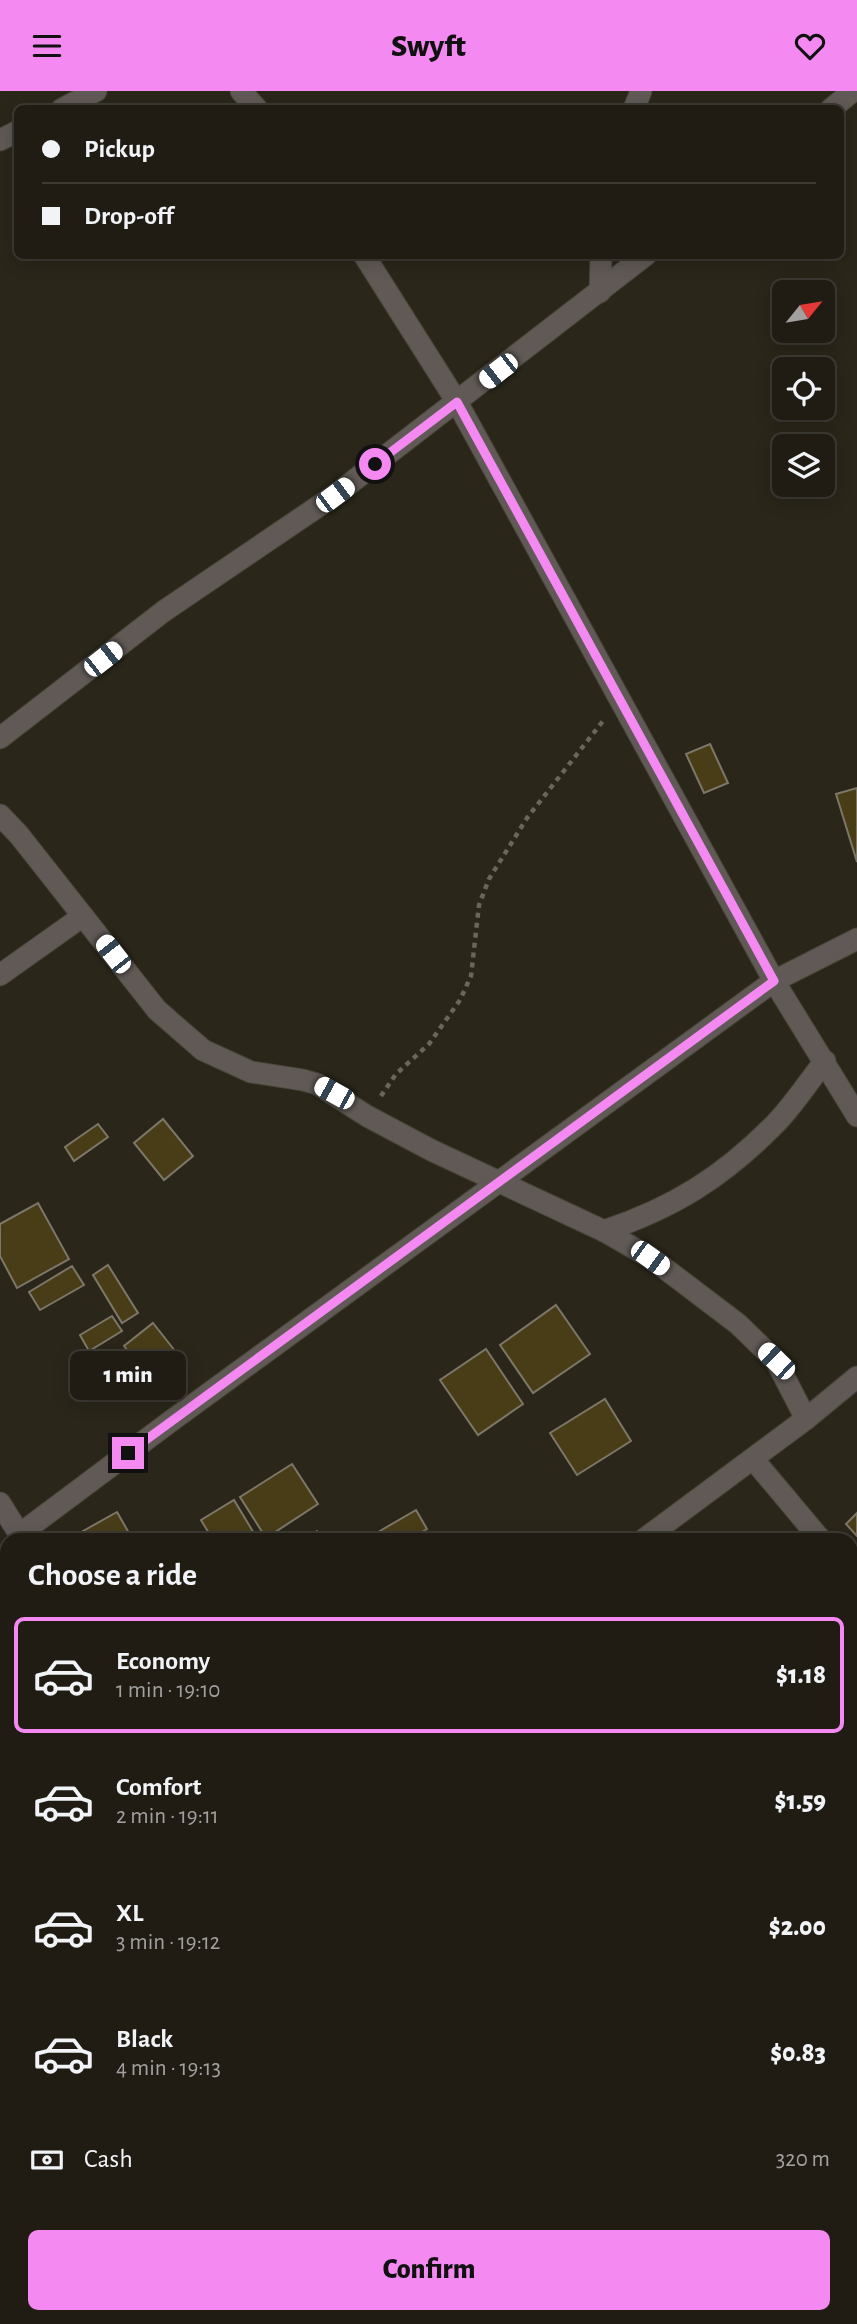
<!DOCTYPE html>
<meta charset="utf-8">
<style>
:root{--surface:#201c14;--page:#28251d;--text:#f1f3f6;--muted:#a2a1a0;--line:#3d3a34;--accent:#f489f1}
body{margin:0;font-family:"Alegreya Sans",sans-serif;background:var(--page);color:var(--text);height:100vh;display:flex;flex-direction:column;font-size:26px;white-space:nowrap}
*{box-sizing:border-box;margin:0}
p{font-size:23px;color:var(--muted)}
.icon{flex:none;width:38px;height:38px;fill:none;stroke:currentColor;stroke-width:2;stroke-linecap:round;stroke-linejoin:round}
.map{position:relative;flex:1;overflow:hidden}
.sheet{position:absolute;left:0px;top:1442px;width:858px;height:791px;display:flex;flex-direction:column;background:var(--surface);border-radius:21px 21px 0 0;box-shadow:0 4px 18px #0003,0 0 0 2px var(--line)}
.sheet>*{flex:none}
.top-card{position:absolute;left:14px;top:14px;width:830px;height:154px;border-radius:10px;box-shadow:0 4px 18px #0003,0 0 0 2px var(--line);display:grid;align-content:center;height:154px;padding:0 28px;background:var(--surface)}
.needle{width:46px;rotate:60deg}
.buttons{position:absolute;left:772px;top:189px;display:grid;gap:14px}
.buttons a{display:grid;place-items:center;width:63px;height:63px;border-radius:10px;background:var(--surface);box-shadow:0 4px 18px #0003,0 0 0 2px var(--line);font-size:35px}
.end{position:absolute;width:32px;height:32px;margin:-16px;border:9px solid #f489f1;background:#111;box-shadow:0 0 0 4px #111}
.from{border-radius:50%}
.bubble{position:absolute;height:49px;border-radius:10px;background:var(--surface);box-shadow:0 4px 18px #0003,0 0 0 2px var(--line);font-size:23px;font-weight:800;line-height:49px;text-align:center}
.car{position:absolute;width:21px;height:42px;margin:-21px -10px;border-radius:9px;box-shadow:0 0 5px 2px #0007;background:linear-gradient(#fff 24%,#345 0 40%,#fff 0 76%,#345 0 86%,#fff 0)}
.top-card b{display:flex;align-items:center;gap:24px;height:66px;font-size:26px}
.top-card b+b{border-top:2px solid var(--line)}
.top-card i{width:18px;height:18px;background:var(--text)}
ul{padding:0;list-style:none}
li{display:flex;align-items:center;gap:21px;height:116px;margin:0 14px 10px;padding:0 14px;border:4px solid transparent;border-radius:10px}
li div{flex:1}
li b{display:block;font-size:26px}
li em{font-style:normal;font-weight:800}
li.on{border-color:var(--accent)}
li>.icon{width:63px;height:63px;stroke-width:1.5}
h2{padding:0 28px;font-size:32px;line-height:84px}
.pay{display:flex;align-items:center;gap:18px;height:77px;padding:0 28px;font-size:26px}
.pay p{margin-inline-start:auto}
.action{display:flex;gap:14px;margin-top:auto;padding:14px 28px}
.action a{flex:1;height:80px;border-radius:10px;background:var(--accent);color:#111;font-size:28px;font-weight:800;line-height:80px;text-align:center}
header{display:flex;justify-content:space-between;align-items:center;height:91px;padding:0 28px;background:var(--accent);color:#111;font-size:32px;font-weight:800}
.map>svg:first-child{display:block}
.building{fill:#493d18;stroke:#7c7768;stroke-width:2}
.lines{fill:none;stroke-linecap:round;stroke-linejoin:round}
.minor-casing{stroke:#464337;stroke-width:23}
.path{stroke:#6a665c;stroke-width:4.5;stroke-dasharray:5 5;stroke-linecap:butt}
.minor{stroke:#605956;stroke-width:21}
.route{stroke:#f489f1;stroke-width:9}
</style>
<header><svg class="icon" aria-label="menu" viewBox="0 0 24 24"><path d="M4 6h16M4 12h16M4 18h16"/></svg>Swyft<svg class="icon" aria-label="heart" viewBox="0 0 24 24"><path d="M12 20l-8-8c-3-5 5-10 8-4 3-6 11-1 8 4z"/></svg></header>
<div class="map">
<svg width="857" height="2233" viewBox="0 0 857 2233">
<rect width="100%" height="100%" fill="#2a261a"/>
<g class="building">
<polygon points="710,653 728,692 704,702 686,663"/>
<polygon points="857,697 857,771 836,703"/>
<polygon points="163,1028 193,1065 164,1089 134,1052"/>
<polygon points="98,1033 108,1046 74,1070 65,1056"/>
<polygon points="38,1112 69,1168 17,1197 0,1165 0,1133"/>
<polygon points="108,1174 138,1222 122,1232 93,1184"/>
<polygon points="72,1175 84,1194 40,1219 29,1201"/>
<polygon points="556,1214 590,1263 533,1302 500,1254"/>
<polygon points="112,1225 122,1240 89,1260 80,1244"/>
<polygon points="153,1232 187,1275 158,1298 124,1255"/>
<polygon points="486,1258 523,1313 478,1344 440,1289"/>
<polygon points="605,1308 631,1350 577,1384 550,1342"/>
<polygon points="292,1373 318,1413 266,1447 240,1406"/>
<polygon points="234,1409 258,1449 213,1449 201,1429"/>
<polygon points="416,1419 427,1438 408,1449 376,1449 373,1444"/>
<polygon points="117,1421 133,1449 67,1449"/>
<polygon points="857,1422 857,1445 846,1433"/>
<polygon points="317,1440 323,1449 303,1449"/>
<polygon points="857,1659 857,1732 850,1725 850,1665"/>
<polygon points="1,1820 7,1830 7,1891 0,1895"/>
<polygon points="182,2226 255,2226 250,2233 191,2233"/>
<polygon points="272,2226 277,2226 288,2233 267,2233"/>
<polygon points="419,2226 485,2226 479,2233 413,2233"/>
</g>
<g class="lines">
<g class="minor-casing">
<g id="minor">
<polyline points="241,0 257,18"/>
<polyline points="62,18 96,0"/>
<polyline points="634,18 641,0"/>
<polyline points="831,18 853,0"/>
<polyline points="0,49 18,40"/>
<polyline points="364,164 457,311 774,890 857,1025"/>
<polyline points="600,201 601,164"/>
<polyline points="0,647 164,520 335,404 646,164"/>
<polyline points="0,724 19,744 157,919 203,959 251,981 303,989 317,993 367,1025 431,1059 604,1140 651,1167 738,1233 776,1270 806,1328"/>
<polyline points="0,884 83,825"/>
<path d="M604,1140c69,-23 119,-54 171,-107 18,-18 33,-42 50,-63"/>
<polyline points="753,1368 821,1449"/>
<polyline points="0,1412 23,1449"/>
<polyline points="20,1443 171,1330 774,890 857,848"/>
<polyline points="643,1449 806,1328 857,1286"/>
<polyline points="850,1485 857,1492"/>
<polyline points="850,1574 857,1568"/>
<polyline points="0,1987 7,1987"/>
<polyline points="850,2017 857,2015"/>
<polyline points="850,2074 857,2066"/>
<polyline points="0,2222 14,2233"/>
<polyline points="352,2233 356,2226"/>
<polyline points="731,2233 736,2226"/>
</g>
</g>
<polyline class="path" points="381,1005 396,983 429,953 460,909 471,885 479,814 489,788 527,727 603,630"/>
<use href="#minor" class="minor"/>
</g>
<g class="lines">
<polyline class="route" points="128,1362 774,890 457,311 375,373"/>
</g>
</svg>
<div class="buttons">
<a><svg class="needle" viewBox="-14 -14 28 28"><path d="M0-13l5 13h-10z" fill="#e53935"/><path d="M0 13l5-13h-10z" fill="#a2a1a0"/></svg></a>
<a><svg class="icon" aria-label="locate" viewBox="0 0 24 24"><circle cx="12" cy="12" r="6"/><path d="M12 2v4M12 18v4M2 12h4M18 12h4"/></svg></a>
<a><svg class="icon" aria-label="layers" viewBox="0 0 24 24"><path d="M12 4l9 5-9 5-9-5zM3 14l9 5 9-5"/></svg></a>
</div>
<i class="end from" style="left:375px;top:373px"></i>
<i class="end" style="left:128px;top:1362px"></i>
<div class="bubble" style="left:70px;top:1260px;width:116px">1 min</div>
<i class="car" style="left:498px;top:280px;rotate:232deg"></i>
<i class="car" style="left:335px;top:404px;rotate:53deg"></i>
<i class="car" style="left:103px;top:568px;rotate:52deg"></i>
<i class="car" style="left:113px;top:863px;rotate:322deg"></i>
<i class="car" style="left:334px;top:1002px;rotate:299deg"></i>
<i class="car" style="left:650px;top:1167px;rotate:126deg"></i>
<i class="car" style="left:776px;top:1270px;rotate:314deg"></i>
<div class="top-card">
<b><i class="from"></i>Pickup</b>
<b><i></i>Drop-off</b>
</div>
<section class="sheet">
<h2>Choose a ride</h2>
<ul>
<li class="on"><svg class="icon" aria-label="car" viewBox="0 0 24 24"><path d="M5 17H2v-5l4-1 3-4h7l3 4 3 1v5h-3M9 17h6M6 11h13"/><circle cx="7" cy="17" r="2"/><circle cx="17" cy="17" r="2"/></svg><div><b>Economy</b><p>1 min · 19:10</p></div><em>$1.18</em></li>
<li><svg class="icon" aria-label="car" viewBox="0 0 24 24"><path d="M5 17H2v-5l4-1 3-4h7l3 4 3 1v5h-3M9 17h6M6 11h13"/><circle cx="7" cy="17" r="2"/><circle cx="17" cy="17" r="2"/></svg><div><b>Comfort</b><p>2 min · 19:11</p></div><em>$1.59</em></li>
<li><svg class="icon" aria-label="car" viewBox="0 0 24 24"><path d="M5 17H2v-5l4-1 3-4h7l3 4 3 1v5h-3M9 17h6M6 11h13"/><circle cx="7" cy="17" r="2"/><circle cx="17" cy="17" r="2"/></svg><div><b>XL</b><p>3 min · 19:12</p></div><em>$2.00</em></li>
<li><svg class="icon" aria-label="car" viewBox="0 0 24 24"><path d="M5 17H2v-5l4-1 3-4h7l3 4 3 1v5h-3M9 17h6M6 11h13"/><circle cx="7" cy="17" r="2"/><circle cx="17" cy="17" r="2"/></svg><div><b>Black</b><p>4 min · 19:13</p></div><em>$0.83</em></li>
</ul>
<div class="pay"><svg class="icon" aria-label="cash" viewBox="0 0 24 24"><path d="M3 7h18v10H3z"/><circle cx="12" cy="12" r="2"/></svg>Cash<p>320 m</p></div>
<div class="action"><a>Confirm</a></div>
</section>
</div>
